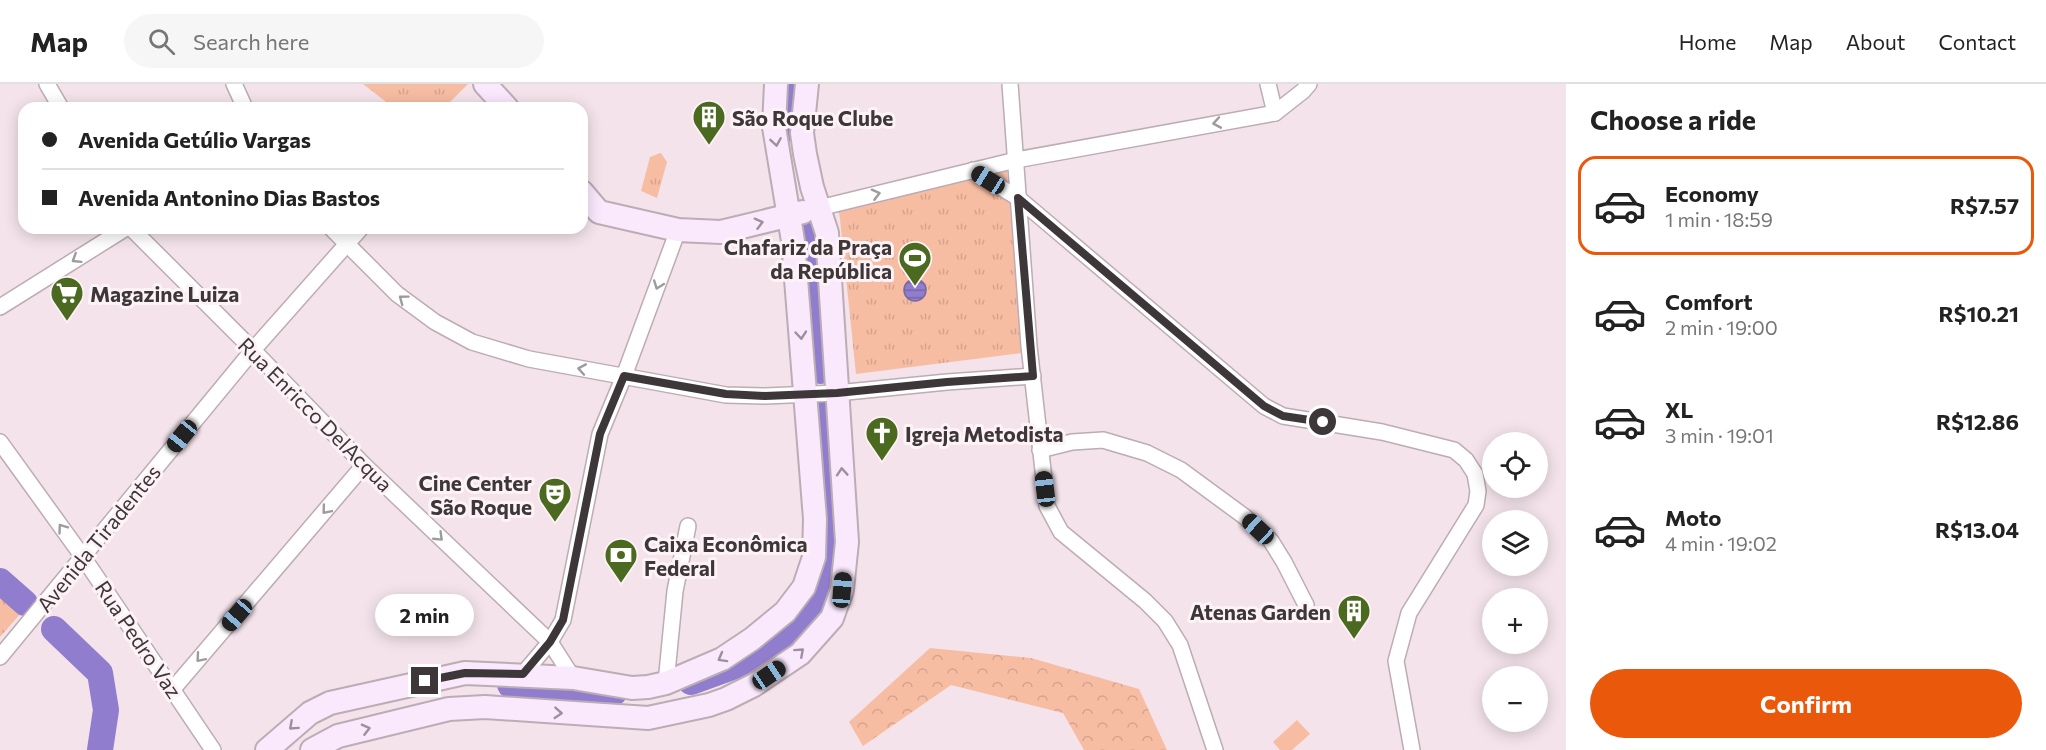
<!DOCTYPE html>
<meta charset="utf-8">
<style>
:root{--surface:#fff;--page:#f6f6f6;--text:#222;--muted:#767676;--line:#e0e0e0;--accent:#ea580c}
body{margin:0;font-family:Commissioner,sans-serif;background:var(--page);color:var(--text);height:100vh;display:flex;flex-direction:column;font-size:22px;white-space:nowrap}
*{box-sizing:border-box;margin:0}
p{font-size:20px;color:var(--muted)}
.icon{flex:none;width:33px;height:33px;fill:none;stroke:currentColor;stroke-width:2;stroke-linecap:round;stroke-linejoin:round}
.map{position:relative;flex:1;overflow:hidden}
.panel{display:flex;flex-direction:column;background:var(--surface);width:480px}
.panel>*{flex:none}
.top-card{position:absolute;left:18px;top:18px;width:570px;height:132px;border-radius:18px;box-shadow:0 3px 15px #0003;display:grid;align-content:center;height:132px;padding:0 24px;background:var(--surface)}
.fabs{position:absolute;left:1482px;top:348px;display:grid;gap:12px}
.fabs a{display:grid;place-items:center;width:66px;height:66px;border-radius:50%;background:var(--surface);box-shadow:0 3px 15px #0003;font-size:30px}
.end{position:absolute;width:27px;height:27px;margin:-14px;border:8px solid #3e373a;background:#fff;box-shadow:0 0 0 3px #fff}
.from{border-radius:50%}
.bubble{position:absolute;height:42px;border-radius:21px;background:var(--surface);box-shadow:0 3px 15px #0003;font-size:20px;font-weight:700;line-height:42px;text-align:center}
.car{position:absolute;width:18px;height:36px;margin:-18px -9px;border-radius:8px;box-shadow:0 0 4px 2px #0007;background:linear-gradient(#222 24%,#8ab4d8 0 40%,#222 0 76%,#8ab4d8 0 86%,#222 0)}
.top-card b{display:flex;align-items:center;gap:21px;height:57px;font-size:22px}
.top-card b+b{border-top:2px solid var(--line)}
.top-card i{width:15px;height:15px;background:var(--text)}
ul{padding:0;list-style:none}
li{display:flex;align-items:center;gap:18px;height:99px;margin:0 12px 9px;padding:0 12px;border:3px solid transparent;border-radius:18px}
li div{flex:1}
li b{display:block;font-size:22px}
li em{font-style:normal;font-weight:700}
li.current{border-color:var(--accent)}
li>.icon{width:54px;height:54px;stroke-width:1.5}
h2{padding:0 24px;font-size:27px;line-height:72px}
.primary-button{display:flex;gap:12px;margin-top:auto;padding:12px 24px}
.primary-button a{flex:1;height:69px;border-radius:36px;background:var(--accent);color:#fff;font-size:24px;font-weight:700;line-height:69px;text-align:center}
header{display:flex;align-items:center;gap:36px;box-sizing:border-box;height:84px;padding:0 30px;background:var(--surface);border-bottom:2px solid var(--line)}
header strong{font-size:28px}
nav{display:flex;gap:33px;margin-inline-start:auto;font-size:21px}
.search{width:420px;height:54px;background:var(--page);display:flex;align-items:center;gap:15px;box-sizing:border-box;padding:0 21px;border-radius:33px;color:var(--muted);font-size:22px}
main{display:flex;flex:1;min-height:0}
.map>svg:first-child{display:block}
.forest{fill:url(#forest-crowns)}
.park{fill:url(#park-tufts)}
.garden{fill:#f7bda3}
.water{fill:url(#water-rules);stroke:#7768a1;stroke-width:1.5}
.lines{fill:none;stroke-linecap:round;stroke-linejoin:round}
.river{stroke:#907dcd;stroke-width:26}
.street-casing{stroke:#bcacb3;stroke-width:18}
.secondary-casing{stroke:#bcacb3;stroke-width:26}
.street{stroke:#fff;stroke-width:15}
.secondary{stroke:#fae9fd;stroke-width:22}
.oneway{stroke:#9e9b9c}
.oneway2{stroke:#9c909c}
.route{stroke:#3e373a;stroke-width:8}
.labels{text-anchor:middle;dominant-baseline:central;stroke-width:6;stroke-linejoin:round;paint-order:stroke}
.poi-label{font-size:21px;font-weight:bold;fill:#3e373a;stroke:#fdf3f7;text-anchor:start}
.street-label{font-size:21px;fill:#3e373a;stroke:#fdf3f7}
</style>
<header>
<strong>Map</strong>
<div class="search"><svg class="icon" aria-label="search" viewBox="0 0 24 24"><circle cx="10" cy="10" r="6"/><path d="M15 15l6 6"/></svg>Search here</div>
<nav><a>Home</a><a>Map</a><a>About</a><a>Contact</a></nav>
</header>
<main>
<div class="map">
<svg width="1566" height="666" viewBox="0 0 1566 666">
<defs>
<pattern id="forest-crowns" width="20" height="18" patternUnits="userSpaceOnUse" patternTransform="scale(1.5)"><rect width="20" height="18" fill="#f7bda3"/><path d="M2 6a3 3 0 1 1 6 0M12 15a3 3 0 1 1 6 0" fill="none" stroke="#d5a38d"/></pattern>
<pattern id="park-tufts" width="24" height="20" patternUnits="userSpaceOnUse" patternTransform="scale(1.5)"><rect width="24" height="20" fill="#f7bda3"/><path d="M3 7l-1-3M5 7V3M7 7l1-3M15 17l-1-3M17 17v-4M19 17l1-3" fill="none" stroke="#d5a38d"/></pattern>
<pattern id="water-rules" width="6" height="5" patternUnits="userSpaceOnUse" patternTransform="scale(1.5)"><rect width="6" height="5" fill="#907dcd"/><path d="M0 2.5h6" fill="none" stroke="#7767a7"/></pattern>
</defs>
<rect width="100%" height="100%" fill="#f4e3eb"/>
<polygon class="forest" points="930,564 1031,574 1139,605 1167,666 1084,666 1063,629 951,601 863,662 849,638"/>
<g class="park">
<polygon points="363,0 468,0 444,24 394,24"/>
<polygon points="661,69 667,78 657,114 641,107 650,73"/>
<polygon points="1007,87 1022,269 856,290 839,126"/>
<polygon points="0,507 22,528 0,553"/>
</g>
<polygon class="garden" points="1297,636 1310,650 1292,666 1280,666 1273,658"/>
<circle class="water" cx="915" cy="206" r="11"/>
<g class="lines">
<g class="river">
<polyline points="786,45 790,0"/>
<polyline points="809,147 820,287"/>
<polyline points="0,497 25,519"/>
<polyline points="54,545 100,589 106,626 100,666"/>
<polyline points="691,598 749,577 783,553 807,528 821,499 830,467 831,431 824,326"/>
<polyline points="510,601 614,609"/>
</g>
<g class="street-casing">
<g id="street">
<polyline points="47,0 61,24"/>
<polyline points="234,0 245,24"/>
<polyline points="1010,0 1029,262 1047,422 1061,448 1145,517 1165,537 1180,561 1215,666"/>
<polyline points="1268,0 1275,29"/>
<polyline points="973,86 1018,114 1264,322 1283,332 1382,348 1454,366 1466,376 1475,390 1478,407 1476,421 1409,529 1396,577 1412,666"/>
<polyline points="819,124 1016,76 1275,29 1303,7 1309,0"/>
<polyline points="131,144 253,266 364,381 550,558 573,594"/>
<polyline points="331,144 397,210 435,238 472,258 529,275 726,311 765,312 837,309 947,298 1033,292"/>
<polyline points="0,223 126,144"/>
<polyline points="0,358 83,473 213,666"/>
<polyline points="1040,366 1072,358 1103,356 1147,369 1181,386 1245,433 1271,457 1284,478 1306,521"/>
<polyline points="0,573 253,266 361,144"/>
<polyline points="523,590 550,558 563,536 600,350 624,292 678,146"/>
<polyline points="666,599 675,507 688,442"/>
<polyline points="173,605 364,381"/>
</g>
</g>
<g class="secondary-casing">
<g id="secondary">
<polyline points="485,0 507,24"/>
<polyline points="582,108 599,128 678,146 721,148 803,128"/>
<polyline points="267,666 310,629 330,619 465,589 573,594 632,604 648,603 666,599 722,575 752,555 785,528 804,503 814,473 815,435 793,157 774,43 776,0"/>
<polyline points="312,666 338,652 449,625 485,623 648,634 709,621 726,615 754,601 800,570 832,534 842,506 847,458 827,149 812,103 805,70 802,49 807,0"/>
</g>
</g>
<use href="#street" class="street"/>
<use href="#secondary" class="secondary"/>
</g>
<defs><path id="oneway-chevron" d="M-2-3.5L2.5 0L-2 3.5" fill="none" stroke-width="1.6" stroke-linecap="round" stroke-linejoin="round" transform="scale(1.5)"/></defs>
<g class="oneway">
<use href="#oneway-chevron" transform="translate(1217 39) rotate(170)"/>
<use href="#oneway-chevron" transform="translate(876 110) rotate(-14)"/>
<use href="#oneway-chevron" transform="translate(76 175) rotate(148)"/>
<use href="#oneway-chevron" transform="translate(658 201) rotate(110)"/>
<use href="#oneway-chevron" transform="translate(403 215) rotate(-143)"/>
<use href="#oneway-chevron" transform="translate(582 285) rotate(-170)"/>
<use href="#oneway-chevron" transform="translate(326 426) rotate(130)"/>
<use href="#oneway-chevron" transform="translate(62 444) rotate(-126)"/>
<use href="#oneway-chevron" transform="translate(439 453) rotate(44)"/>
<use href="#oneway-chevron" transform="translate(200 574) rotate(131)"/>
</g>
<g class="oneway2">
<use href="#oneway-chevron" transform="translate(776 58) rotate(81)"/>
<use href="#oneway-chevron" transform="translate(759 139) rotate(-15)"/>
<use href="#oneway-chevron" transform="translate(801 251) rotate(85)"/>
<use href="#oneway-chevron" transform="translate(842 388) rotate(-94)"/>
<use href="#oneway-chevron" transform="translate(800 568) rotate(-42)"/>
<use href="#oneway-chevron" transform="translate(722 574) rotate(151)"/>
<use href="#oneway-chevron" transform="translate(558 629) rotate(4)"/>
<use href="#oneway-chevron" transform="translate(293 642) rotate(138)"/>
<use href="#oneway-chevron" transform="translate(366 645) rotate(-14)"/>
</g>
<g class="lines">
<polyline class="route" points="425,597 465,589 523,590 550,558 563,536 600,350 624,292 726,310 765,312 837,309 947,298 1033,292 1018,114 1264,322 1283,332 1323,338"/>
</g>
<defs>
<g id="building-pin" transform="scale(1.725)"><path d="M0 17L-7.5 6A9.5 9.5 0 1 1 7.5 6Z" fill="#4b6a20" stroke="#fdf3f7"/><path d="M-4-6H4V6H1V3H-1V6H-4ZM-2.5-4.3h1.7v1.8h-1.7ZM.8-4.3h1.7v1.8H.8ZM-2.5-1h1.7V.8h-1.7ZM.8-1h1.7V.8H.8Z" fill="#fff"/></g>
<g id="stadium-pin" transform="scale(1.725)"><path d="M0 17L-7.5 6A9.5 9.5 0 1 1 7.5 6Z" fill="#4b6a20" stroke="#fdf3f7"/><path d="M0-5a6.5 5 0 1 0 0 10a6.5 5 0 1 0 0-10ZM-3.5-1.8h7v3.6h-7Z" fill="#fff"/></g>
<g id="supermarket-pin" transform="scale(1.725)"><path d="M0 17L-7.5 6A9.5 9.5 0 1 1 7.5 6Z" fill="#4b6a20" stroke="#fdf3f7"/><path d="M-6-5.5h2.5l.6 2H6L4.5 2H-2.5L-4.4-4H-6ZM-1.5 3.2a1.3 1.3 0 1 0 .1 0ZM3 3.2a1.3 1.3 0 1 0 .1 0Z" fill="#fff"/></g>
<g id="church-pin" transform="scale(1.725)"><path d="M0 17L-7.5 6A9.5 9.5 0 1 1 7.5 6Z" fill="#4b6a20" stroke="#fdf3f7"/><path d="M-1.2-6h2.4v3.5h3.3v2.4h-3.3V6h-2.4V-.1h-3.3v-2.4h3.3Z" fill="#fff"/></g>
<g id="theatre-pin" transform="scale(1.725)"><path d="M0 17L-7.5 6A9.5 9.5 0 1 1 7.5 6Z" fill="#4b6a20" stroke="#fdf3f7"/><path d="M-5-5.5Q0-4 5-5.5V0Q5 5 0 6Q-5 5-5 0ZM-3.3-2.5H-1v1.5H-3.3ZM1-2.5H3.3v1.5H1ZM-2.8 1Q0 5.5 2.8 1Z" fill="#fff"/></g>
<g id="bank-pin" transform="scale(1.725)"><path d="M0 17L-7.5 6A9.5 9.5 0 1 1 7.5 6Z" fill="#4b6a20" stroke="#fdf3f7"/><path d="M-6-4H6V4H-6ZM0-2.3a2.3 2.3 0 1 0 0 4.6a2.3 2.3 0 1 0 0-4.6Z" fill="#fff"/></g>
</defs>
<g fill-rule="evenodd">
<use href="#building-pin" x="709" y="33"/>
<use href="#stadium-pin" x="915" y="174"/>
<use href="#supermarket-pin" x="67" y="209"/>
<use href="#church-pin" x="882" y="349"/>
<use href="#theatre-pin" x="555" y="410"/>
<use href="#bank-pin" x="621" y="471"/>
<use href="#building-pin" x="1354" y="527"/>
</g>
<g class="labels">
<g class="poi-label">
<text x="732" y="33">São Roque Clube</text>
<text x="892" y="162" text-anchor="end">Chafariz da Praça<tspan x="892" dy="24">da República</tspan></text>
<text x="90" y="209">Magazine Luiza</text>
<text x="905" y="349">Igreja Metodista</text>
<text x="532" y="398" text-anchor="end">Cine Center<tspan x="532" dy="24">São Roque</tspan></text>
<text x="644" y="459">Caixa Econômica<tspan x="644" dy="24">Federal</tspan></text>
<text x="1331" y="527" text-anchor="end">Atenas Garden</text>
</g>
<g class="street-label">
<text transform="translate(316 330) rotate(45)">Rua Enricco DelAcqua</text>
<text transform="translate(98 454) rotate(-51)">Avenida Tiradentes</text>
<text transform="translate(139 555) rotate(56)">Rua Pedro Vaz</text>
</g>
</g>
</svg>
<div class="fabs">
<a><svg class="icon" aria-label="locate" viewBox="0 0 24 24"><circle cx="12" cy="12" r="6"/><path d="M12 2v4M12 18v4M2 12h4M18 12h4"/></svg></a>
<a><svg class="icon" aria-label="layers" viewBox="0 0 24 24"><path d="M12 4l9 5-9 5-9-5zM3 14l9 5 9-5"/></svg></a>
<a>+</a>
<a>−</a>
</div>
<i class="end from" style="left:1323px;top:338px"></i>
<i class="end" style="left:425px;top:597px"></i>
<div class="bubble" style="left:375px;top:510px;width:99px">2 min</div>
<i class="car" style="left:988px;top:96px;rotate:302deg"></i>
<i class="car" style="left:182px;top:352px;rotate:219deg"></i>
<i class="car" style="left:1045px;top:405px;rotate:353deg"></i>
<i class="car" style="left:1258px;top:445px;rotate:313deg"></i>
<i class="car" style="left:842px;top:506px;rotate:5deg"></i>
<i class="car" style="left:237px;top:531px;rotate:221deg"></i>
<i class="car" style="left:769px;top:591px;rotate:56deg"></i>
<div class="top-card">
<b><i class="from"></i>Avenida Getúlio Vargas</b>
<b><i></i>Avenida Antonino Dias Bastos</b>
</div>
</div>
<section class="panel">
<h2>Choose a ride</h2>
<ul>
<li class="current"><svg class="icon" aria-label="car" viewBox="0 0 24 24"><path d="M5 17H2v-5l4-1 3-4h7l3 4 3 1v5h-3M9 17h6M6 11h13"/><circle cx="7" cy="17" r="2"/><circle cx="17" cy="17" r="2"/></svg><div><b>Economy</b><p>1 min · 18:59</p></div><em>R$7.57</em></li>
<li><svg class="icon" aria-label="car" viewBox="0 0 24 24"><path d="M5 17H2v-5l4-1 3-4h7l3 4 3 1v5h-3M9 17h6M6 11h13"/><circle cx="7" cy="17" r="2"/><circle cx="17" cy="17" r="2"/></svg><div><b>Comfort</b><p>2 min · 19:00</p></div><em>R$10.21</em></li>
<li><svg class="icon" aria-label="car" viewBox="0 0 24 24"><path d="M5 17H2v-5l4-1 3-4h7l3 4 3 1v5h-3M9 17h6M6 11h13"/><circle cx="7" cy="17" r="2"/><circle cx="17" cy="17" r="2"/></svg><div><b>XL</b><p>3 min · 19:01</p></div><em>R$12.86</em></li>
<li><svg class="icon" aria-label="car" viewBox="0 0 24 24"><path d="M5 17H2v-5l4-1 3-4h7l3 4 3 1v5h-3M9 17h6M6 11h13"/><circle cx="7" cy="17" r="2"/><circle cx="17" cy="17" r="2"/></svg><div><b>Moto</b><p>4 min · 19:02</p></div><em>R$13.04</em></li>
</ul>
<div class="primary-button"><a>Confirm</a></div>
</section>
</main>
